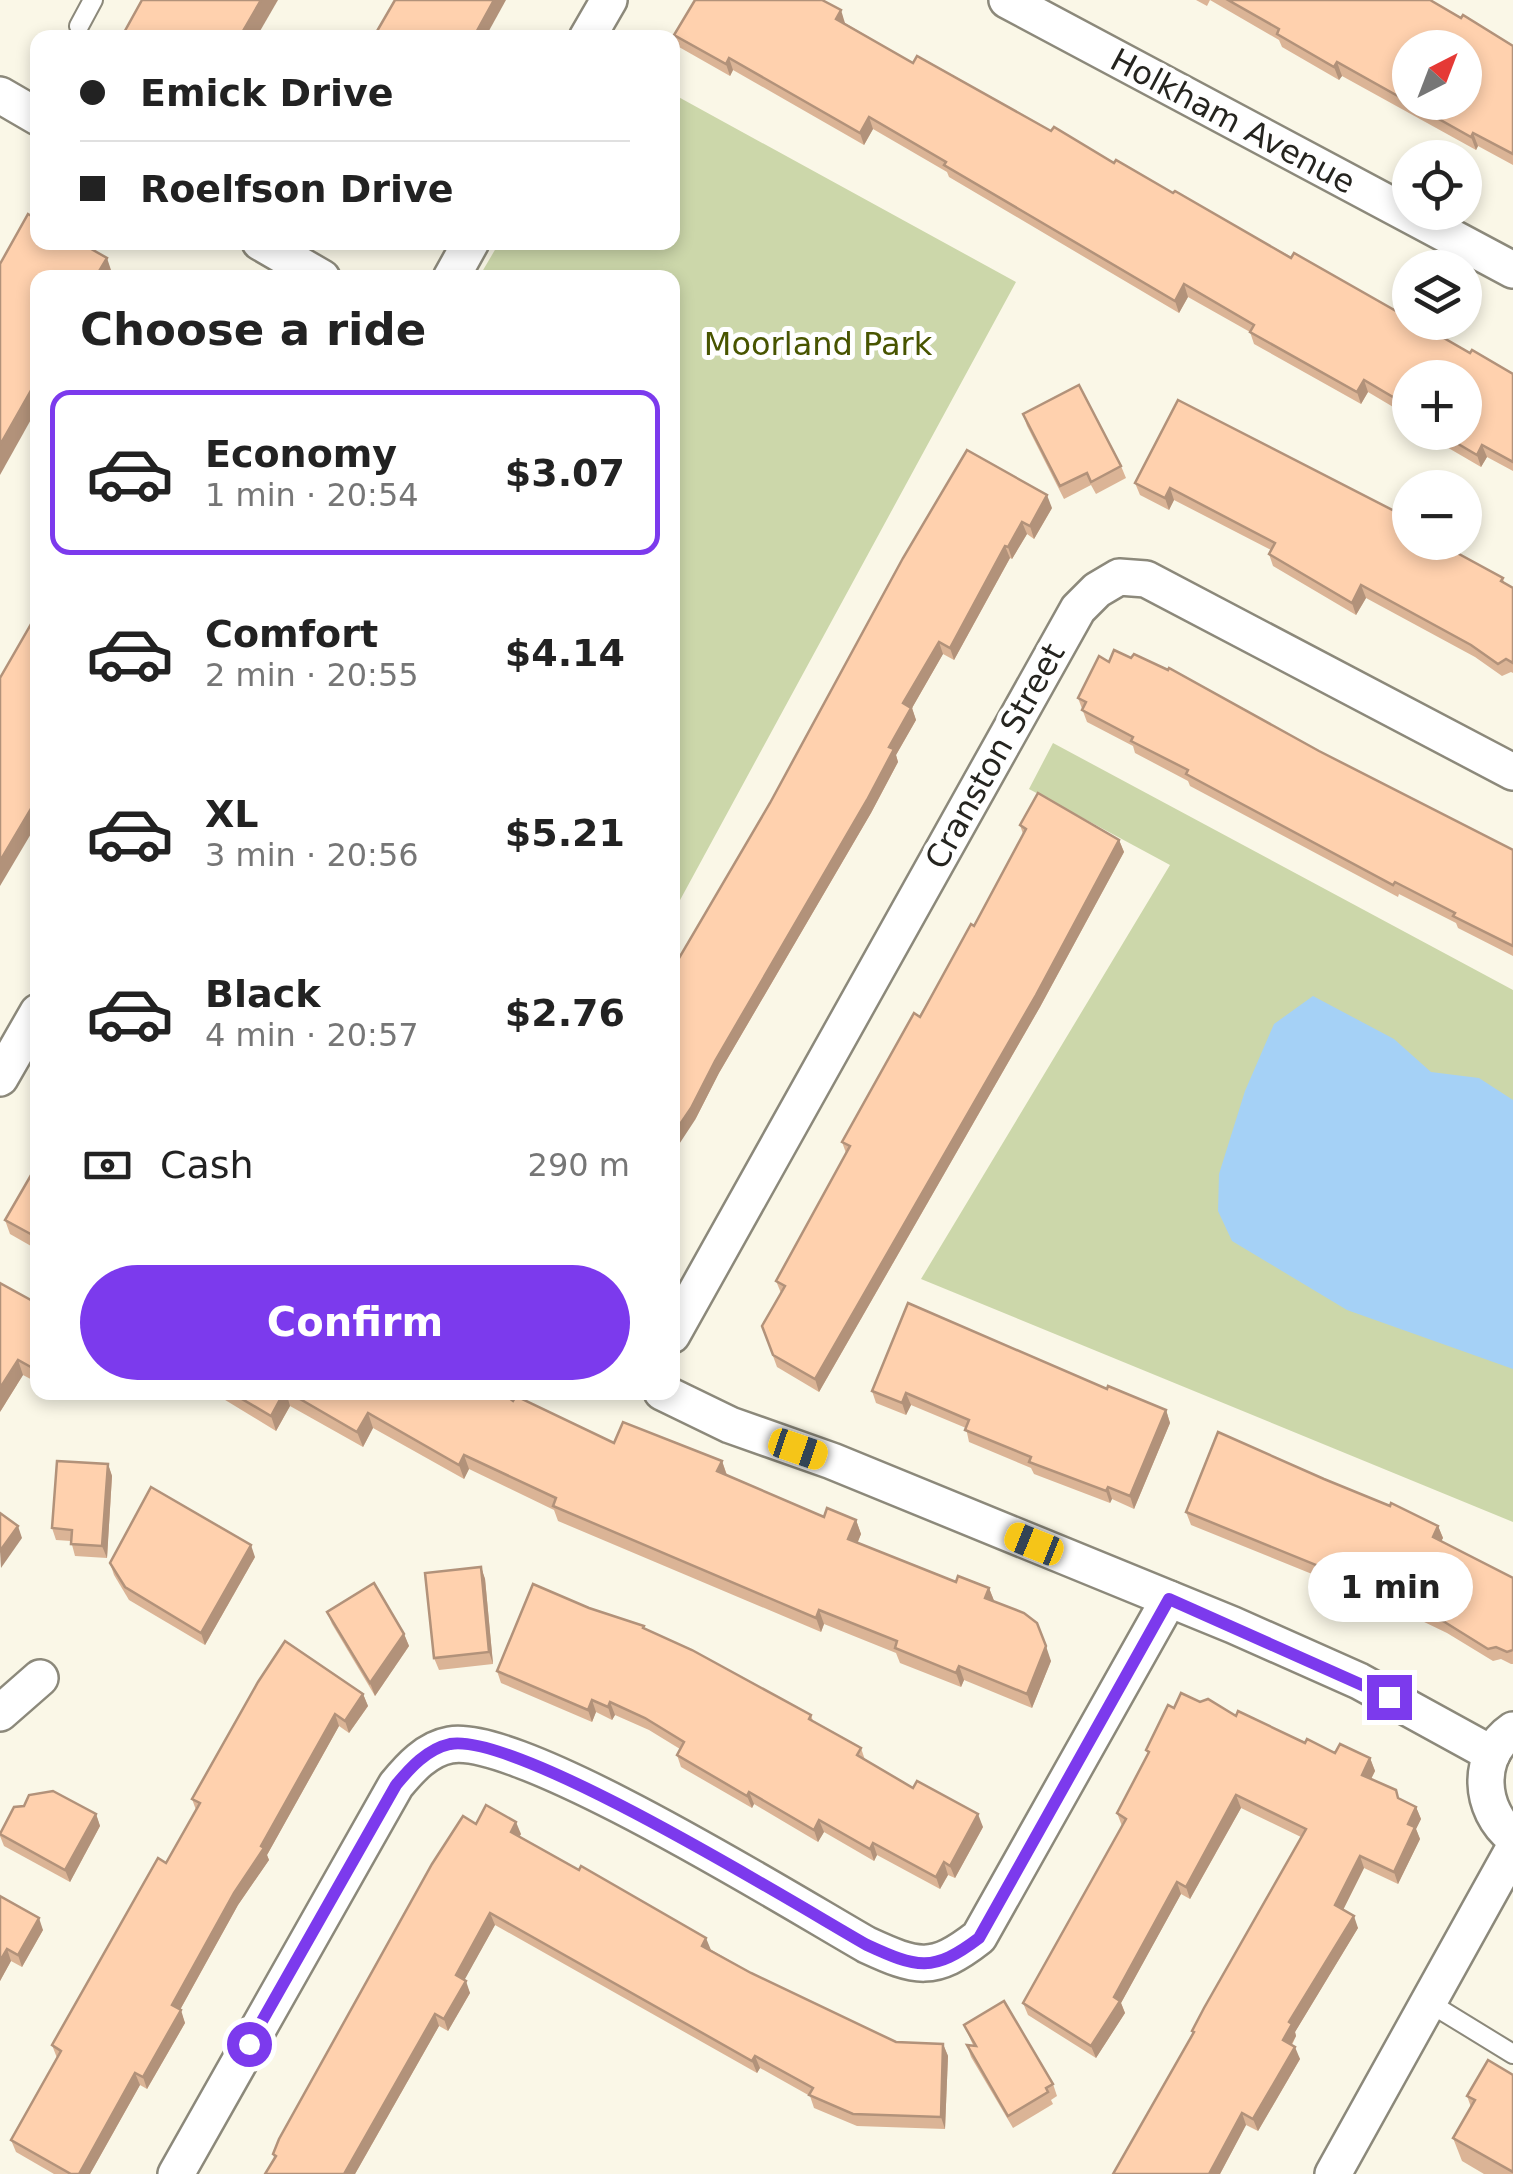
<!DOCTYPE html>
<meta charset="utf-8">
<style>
:root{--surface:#fff;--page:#f2f2f2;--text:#222;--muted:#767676;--line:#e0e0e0;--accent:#7c3aed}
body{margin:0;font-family:"DejaVu Sans",sans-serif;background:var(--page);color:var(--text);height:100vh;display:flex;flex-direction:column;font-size:38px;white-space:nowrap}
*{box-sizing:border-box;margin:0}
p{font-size:32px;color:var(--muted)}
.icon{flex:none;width:55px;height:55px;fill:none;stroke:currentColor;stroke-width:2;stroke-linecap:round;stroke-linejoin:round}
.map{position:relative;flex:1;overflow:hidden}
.details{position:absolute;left:30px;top:270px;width:650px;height:1130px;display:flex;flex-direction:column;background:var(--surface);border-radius:20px;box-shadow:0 5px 15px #0003}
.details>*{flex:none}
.banner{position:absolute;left:30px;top:30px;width:650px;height:220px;border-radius:20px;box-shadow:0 5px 15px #0003;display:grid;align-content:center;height:220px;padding:0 50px;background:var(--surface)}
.needle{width:65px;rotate:42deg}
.fabs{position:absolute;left:1392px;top:30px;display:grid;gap:20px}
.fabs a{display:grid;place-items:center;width:90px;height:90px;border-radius:50%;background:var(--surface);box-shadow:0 5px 15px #0003;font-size:50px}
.end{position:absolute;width:45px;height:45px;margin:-22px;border:12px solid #7c3aed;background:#fff;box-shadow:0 0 0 5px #fff}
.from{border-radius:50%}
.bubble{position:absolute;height:70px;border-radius:35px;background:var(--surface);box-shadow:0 5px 15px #0003;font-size:32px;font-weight:800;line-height:70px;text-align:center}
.car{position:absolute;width:30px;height:60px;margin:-30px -15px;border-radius:12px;box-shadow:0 0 8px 2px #0007;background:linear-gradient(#f5c518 24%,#345 0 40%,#f5c518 0 76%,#345 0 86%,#f5c518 0)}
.banner b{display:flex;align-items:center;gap:35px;height:95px;font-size:38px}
.banner b+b{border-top:2px solid var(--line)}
.banner i{width:25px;height:25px;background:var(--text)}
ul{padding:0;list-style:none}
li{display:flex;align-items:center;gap:30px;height:165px;margin:0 20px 15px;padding:0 30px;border:5px solid transparent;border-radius:20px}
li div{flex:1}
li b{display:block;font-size:38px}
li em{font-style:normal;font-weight:800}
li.current{border-color:var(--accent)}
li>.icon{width:90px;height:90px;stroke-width:1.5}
h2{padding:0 50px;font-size:45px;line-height:120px}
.pay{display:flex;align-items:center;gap:25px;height:110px;padding:0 50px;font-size:38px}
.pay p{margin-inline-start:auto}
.primary-button{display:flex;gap:20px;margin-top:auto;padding:20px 50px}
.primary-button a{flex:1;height:115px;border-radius:60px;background:var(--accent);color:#fff;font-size:40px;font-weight:800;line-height:115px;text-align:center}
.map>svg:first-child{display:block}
.green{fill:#ccd7aa}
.water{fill:#a5d1f6}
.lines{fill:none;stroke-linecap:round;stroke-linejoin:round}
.lane-casing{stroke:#8c897b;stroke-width:22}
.street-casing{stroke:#8c897b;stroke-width:40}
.lane{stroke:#fff;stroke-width:18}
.street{stroke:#fff;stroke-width:35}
.wall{fill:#dbb496}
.shaded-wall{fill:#b2927a}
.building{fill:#ffd1ae;stroke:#b2927a;stroke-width:2.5;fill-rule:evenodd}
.route{stroke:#7c3aed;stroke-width:12}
.labels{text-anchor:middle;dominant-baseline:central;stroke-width:10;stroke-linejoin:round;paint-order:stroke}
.street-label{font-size:32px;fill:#25241f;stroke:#fff}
.park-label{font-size:32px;fill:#485400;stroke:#fff}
</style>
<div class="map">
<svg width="1513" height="2174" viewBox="0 0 1513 2174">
<rect width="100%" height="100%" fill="#faf7e7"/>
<g class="green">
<polygon points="673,94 1016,282 673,913 672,278 479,277 499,243 672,242"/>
<polygon points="1053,743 1513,990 1513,1522 921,1279 1170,865 1029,789"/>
</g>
<polygon class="water" points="1313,996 1394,1039 1431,1072 1479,1078 1513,1100 1513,1369 1347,1310 1232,1241 1218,1211 1219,1174 1245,1091 1274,1024"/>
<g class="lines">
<g class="lane-casing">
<g id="lane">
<polyline points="79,26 93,0"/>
<polyline points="1428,2002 1513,2054"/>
</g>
</g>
<g class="street-casing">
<g id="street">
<polyline points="1007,0 1513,270"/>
<polyline points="587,38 609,0"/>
<polyline points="0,95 38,117"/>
<polyline points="260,242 322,278"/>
<polyline points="451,278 471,242"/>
<polyline points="0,1078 38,1012"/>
<polyline points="672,1335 1078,609 1097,590 1119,577 1146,579 1513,772"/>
<polyline points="662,1392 730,1425 832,1461 1233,1625 1359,1681 1492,1754"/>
<polyline points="0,1713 40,1678"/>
<path d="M1513,1730c-38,26 -34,80 0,107"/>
<path d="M176,2174l220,-389c14,-17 31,-36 54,-40 69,-13 345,159 417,200 50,23 66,28 112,-8l190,-338"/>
<polyline points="1333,2174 1513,1850"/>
</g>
</g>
<use href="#lane" class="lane"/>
<use href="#street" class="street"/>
</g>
<g class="wall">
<polygon points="1196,0 1430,0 1513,46 1513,165 1478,146 1476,150 1342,76 1339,80 1282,47 1279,40 1210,0 1207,6"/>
<polygon points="845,23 913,63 1173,193 1470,353 1513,374 1513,471 1487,457 1481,467 1433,439 1430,432 1465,432 1410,378 1410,417 1368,392 1361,404 1254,344 1250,332 1188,297 1179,313 949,177 947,172 873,129 864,145 733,70 730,76 679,47 674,35"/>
<polygon points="1178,400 1452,542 1455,552 1503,578 1504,583 1513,588 1513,673 1511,672 1502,676 1475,657 1366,598 1356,615 1273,566 1269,554 1271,550 1174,500 1169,510 1140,495 1135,483"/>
<polygon points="1023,414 1121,466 1126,478 1096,494 1091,485 1064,499 1027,426"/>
<polygon points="1052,508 1034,539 1027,534 1012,559 1010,558 954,660 943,654 912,708 916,720 896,755 898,762 871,813 719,1073 695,1120 770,803 903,558"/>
<polygon points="1109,662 1319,751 1513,850 1513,956 1458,928 1456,923 1399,894 1398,897 1190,786 1188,781 1135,753 1133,746 1087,722 1078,698"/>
<polygon points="1020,825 1119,840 1124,852 1040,1007 819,1392 777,1367 762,1326 781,1293 776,1281 846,1153 842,1142 974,926 1023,834"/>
<polygon points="38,1163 38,1250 10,1234 5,1220"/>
<polygon points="38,1304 38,1383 23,1375 0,1412"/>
<polygon points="1107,1389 1166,1410 1170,1423 1134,1509 1112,1499 1110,1503 1034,1474 1031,1468 969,1442 966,1428 911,1405 906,1415 876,1403 872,1391"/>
<polygon points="212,1392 501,1392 513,1401 614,1443 722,1461 727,1475 824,1517 856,1520 861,1534 857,1543 956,1582 989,1588 994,1601 1051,1661 1032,1708 964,1680 961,1687 900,1663 896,1653 824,1624 821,1632 558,1521 554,1510 469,1469 464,1479 373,1428 363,1447 290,1406 276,1431"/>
<polygon points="108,1464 112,1476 107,1558 75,1556 71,1541 56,1540 52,1528"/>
<polygon points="1324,1479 1438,1526 1443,1538 1441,1541 1513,1578 1513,1664 1511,1664 1501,1659 1493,1661 1447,1633 1391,1606 1191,1525 1186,1512"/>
<polygon points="255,1557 205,1645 129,1600 114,1575 110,1563"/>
<polygon points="481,1567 485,1579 493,1664 439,1670 434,1658"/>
<polygon points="589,1608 645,1629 811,1715 813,1721 861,1748 865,1760 983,1827 955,1878 948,1875 940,1889 877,1855 874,1861 824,1832 818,1842 754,1804 752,1808 681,1767 677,1755 680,1749 649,1730 615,1715 612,1720 596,1712 592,1722 501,1683 497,1671"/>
<polygon points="327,1612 404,1634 409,1646 375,1696 332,1624"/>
<polygon points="363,1694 368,1706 349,1733 339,1726 267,1855 269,1860 238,1905 180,2010 185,2023 147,2089 140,2085 90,2174 54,2174 16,2152 11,2140 57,2058 52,2045 166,1863 196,1810 192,1799"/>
<polygon points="1200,1702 1335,1753 1370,1758 1375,1771 1371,1779 1398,1798 1416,1807 1421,1819 1416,1829 1420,1839 1398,1884 1364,1868 1343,1910 1358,1928 1295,2032 1296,2036 1292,2045 1300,2059 1258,2131 1246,2125 1220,2174 1113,2174 1193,2034 1192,2031 1301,1837 1241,1808 1190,1899 1181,1894 1121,2003 1125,2013 1096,2058 1028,2015 1023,2003 1122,1826 1117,1813 1148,1755 1146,1750 1174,1708"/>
<polygon points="96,1814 100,1826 70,1882 4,1846 0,1836 0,1833"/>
<polygon points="476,1824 521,1834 519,1837 751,1973 896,2042 943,2044 948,2056 945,2129 857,2126 814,2108 810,2096 760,2068 757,2073 495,1925 464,1980 470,1993 448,2031 439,2026 355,2174 265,2174 274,2158 273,2154"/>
<polygon points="0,1896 43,1930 22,1967 11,1961 0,1981"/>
<polygon points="964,2025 1053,2084 1057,2096 1051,2100 1053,2104 1013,2128 971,2057 967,2045 973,2045"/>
<polygon points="1513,2075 1513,2174 1484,2174 1462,2161 1453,2138 1471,2107 1467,2096"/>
</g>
<g class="shaded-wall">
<polygon points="261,0 278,0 256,38 239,38"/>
<polygon points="494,0 506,0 485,38 473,38"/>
<polygon points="841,10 845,23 841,31 836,19"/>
<polygon points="729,58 733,70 730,76 726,64"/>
<polygon points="1337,62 1342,76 1339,80 1334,67"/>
<polygon points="869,117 873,129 864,145 860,133"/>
<polygon points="1473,133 1478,146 1476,150 1471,137"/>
<polygon points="107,258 113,276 112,278 95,278"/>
<polygon points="1184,284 1188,297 1179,313 1175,301"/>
<polygon points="38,378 38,407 0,475 0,445"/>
<polygon points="1364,380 1368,392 1361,404 1357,392"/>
<polygon points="1482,445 1487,457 1481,467 1477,455"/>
<polygon points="1170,488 1174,500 1169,510 1165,498"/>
<polygon points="1047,495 1052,508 1034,539 1030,526"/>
<polygon points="1022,522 1027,534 1012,559 1008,547"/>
<polygon points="1005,546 1010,558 954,660 950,648"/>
<polygon points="1361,585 1366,598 1356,615 1352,603"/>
<polygon points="939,642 943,654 912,708 916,720 896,755 898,762 871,813 719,1073 695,1120 672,1155 672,1136 889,747 903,703"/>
<polygon points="38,797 38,822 0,886 0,861"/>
<polygon points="1119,840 1124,852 1040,1007 819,1392 815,1379"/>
<polygon points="18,1360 23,1375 0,1412 0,1388"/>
<polygon points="284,1392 286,1392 290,1406 276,1431 271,1416"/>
<polygon points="906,1393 911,1405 906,1415 902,1403"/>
<polygon points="1166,1410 1170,1423 1134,1509 1130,1496"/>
<polygon points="368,1413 373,1428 363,1447 357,1432"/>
<polygon points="464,1455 469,1469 464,1479 459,1465"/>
<polygon points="722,1461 727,1476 717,1471"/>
<polygon points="108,1464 112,1476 107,1558 102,1546"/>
<polygon points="1108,1487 1112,1499 1110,1503 1106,1491"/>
<polygon points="856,1520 861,1534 853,1554 848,1539"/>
<polygon points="18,1526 22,1538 1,1568 0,1551"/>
<polygon points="1438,1526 1443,1538 1437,1549 1433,1537"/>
<polygon points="251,1545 255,1557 205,1645 201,1633"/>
<polygon points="481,1567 485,1579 493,1664 489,1652"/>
<polygon points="989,1588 995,1603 985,1598"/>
<polygon points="819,1610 824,1624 821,1632 816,1618"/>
<polygon points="404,1634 409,1646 375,1696 370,1683"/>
<polygon points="1046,1646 1051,1661 1032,1708 1027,1694"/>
<polygon points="959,1666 964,1680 961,1687 956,1673"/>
<polygon points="363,1694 368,1706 349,1733 345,1721"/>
<polygon points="592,1700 596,1712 592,1722 588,1710"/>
<polygon points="610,1702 615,1715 612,1720 608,1707"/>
<polygon points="335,1714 339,1726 267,1855 269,1860 238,1905 176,2017 172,2005"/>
<polygon points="1370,1758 1375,1771 1367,1787 1362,1775"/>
<polygon points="749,1792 754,1804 752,1808 747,1796"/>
<polygon points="1236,1795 1241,1808 1190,1899 1186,1887"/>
<polygon points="1416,1807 1421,1819 1416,1829 1420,1839 1398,1884 1394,1872 1408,1824"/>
<polygon points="96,1814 100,1826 70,1882 65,1870"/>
<polygon points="978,1814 983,1827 955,1878 950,1866"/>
<polygon points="819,1820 824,1832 818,1842 814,1830"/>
<polygon points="516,1822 521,1834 515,1844 511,1832"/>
<polygon points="873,1843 877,1855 874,1861 870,1849"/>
<polygon points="1360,1856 1364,1868 1339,1918 1335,1905"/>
<polygon points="944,1862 948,1875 940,1889 936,1877"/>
<polygon points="1177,1882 1181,1894 1121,2003 1125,2013 1096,2058 1091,2046 1114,1997"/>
<polygon points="490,1913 495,1925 460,1988 456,1975"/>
<polygon points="1354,1916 1358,1928 1295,2032 1296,2036 1287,2052 1283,2040 1289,2022"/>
<polygon points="39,1918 43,1930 22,1967 18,1955"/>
<polygon points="706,1938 711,1950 702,1946"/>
<polygon points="7,1949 11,1961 0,1981 0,1961"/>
<polygon points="466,1981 470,1993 448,2031 444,2019"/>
<polygon points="181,2010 185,2023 147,2089 143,2077"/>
<polygon points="435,2014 439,2026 355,2174 344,2174"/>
<polygon points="943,2044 948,2056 945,2129 941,2117"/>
<polygon points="1295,2047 1300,2059 1258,2131 1253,2119"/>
<polygon points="755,2056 760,2068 757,2073 752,2061"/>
<polygon points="135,2073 140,2085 90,2174 79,2174"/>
<polygon points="1242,2113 1246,2125 1220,2174 1209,2174"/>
</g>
<g class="building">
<polygon points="142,0 261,0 239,38 121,38"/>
<polygon points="395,0 494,0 473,38 373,38"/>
<polygon points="695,0 822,0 841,10 836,19 913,63 917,56 1051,131 1054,127 1114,163 1116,160 1173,193 1175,191 1291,258 1294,253 1410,319 1410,322 1416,322 1470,353 1472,350 1513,374 1513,462 1482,445 1477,455 1438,432 1465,432 1465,378 1410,378 1410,407 1364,380 1357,392 1250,332 1254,325 1184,284 1175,301 944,165 946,162 869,117 860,133 729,58 726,64 674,35"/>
<path d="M1228,0h202l31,18 2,-3 50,31v108l-40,-21 -2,4 -134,-75 -3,5 -57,-33 2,-5zM1410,48h55v54h-55z"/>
<polygon points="28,214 38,220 38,242 79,242 107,258 95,278 38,278 38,378 0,445 0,264"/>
<polygon points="1079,385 1121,466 1091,482 1087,473 1060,486 1023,414"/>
<polygon points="1178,400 1410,519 1410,542 1451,542 1448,548 1503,578 1501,581 1513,588 1513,663 1506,659 1498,664 1471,645 1361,585 1352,603 1269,554 1275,543 1170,488 1165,498 1135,483"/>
<polygon points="967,450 1047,495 1030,526 1022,522 1008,547 1005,546 950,648 939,642 903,703 911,708 889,747 894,749 867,800 715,1061 691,1108 672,1136 672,970 770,803 903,558"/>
<polygon points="38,612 38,797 0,861 0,678"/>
<polygon points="1114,650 1131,658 1134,654 1168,670 1169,668 1319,751 1513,850 1513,946 1453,916 1455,913 1395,882 1393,885 1186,774 1188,770 1131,741 1133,737 1082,710 1086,702 1078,698 1099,656 1109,662"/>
<polygon points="1038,793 1119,840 1036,995 815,1379 773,1355 762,1326 785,1286 776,1281 850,1146 842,1142 914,1013 920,1017 971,924 974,926 1026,829 1020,825"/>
<polygon points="38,1163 38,1238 5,1220"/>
<polygon points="0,1283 38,1304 38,1371 18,1360 0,1388"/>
<polygon points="908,1303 1107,1389 1108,1386 1166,1410 1130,1496 1108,1487 1106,1491 1029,1462 1031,1457 965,1430 969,1420 906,1393 902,1403 872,1391"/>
<polygon points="230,1392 284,1392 271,1416"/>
<polygon points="288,1392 501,1392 513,1401 516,1396 614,1443 623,1422 722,1461 717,1471 824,1517 827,1508 856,1520 848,1539 956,1582 958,1576 989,1588 985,1598 1024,1613 1037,1623 1046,1646 1027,1694 959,1666 956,1673 895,1648 897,1641 819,1610 816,1618 553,1506 556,1498 464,1455 459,1465 368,1413 357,1432"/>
<polygon points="1218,1432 1324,1479 1390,1506 1391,1503 1438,1526 1433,1537 1513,1578 1513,1650 1507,1652 1496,1647 1488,1649 1443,1621 1387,1594 1186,1512"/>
<polygon points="57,1461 108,1464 102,1546 71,1544 72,1530 52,1528"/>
<polygon points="151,1487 251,1545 201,1633 125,1587 110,1563"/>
<polygon points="0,1513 18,1526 0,1551"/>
<polygon points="481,1567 489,1652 434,1658 425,1573"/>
<polygon points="374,1583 404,1634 370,1683 327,1612"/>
<polygon points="533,1584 589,1608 644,1626 643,1628 692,1650 811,1715 809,1719 861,1748 857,1755 913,1788 917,1781 978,1814 950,1866 944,1862 936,1877 873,1843 870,1849 819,1820 814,1830 749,1792 747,1796 677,1755 684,1742 645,1718 610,1702 608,1707 592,1700 588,1710 497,1671"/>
<polygon points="285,1641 363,1694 345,1721 335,1714 261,1846 264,1848 234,1893 172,2005 181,2010 143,2077 135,2073 79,2174 71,2174 11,2140 61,2051 52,2045 158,1858 166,1863 200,1803 192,1799 258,1682"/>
<polygon points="1181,1693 1200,1702 1208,1699 1236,1716 1238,1711 1305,1743 1307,1739 1335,1753 1340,1744 1370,1758 1362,1775 1396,1790 1398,1798 1416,1807 1408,1824 1415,1827 1394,1872 1360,1856 1335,1905 1354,1916 1289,2022 1292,2024 1283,2040 1295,2047 1253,2119 1242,2113 1209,2174 1113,2174 1194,2032 1192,2031 1204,2008 1306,1829 1236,1795 1186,1887 1177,1882 1114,1997 1120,2001 1091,2046 1023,2003 1126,1819 1117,1813 1149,1752 1146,1750 1168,1705 1174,1708"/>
<polygon points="53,1791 96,1814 65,1870 0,1834 14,1807 24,1806 29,1795"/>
<polygon points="486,1805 516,1822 511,1832 579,1870 581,1866 706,1938 702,1946 751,1973 896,2042 943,2044 941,2117 853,2114 809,2095 813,2088 755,2056 752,2061 490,1913 456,1975 466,1981 444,2019 435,2014 344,2174 265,2174 276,2156 273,2154 279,2139 432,1864 463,1816 476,1824"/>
<polygon points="0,1896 39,1918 18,1955 7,1949 0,1961"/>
<polygon points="1004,2001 1053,2084 1046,2088 1048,2092 1008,2116 967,2045 976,2046 964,2025"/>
<polygon points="1488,2060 1513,2075 1513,2172 1453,2138 1475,2100 1467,2096"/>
</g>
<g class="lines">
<path class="route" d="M249,2044l147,-259c14,-17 31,-36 54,-41 68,-12 345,160 417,201 50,23 66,28 112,-7l190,-339 220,98"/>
</g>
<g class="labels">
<g class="street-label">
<text transform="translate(1233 121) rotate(28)">Holkham Avenue</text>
<text transform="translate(995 756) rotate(-61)">Cranston Street</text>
</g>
<g class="park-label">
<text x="818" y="344">Moorland Park</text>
</g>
</g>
</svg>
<div class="fabs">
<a><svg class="needle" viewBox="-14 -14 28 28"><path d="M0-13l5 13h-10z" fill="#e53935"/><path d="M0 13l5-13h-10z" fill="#767676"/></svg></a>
<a><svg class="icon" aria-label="locate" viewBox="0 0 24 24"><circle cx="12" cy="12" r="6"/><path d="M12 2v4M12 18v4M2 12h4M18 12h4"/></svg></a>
<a><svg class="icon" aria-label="layers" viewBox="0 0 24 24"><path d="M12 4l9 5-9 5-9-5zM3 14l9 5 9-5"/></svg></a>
<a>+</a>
<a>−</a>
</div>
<i class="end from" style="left:249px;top:2044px"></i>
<i class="end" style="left:1389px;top:1697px"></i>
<div class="bubble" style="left:1308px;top:1552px;width:165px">1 min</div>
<i class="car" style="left:798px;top:1449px;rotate:109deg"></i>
<i class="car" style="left:1034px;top:1544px;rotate:292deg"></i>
<div class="banner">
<b><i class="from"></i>Emick Drive</b>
<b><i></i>Roelfson Drive</b>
</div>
<section class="details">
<h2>Choose a ride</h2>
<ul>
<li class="current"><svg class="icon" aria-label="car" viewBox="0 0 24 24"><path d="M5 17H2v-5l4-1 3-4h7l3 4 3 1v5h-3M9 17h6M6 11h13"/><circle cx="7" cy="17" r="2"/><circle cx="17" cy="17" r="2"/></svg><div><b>Economy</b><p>1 min · 20:54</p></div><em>$3.07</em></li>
<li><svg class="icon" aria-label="car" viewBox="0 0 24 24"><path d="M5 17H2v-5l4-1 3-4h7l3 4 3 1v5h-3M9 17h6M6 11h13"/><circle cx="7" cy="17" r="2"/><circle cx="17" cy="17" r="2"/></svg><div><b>Comfort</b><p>2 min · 20:55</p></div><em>$4.14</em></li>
<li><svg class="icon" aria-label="car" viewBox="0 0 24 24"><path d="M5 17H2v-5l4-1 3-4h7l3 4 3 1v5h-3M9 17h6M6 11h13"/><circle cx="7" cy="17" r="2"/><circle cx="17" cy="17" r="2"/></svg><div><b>XL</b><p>3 min · 20:56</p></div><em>$5.21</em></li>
<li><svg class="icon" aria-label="car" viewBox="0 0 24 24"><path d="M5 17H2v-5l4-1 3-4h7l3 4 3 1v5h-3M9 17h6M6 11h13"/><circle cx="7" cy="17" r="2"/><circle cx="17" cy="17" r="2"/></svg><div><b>Black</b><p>4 min · 20:57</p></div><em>$2.76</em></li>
</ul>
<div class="pay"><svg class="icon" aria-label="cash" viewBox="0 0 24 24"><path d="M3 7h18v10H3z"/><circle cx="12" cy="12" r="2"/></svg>Cash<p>290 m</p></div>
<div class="primary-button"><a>Confirm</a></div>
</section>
</div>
